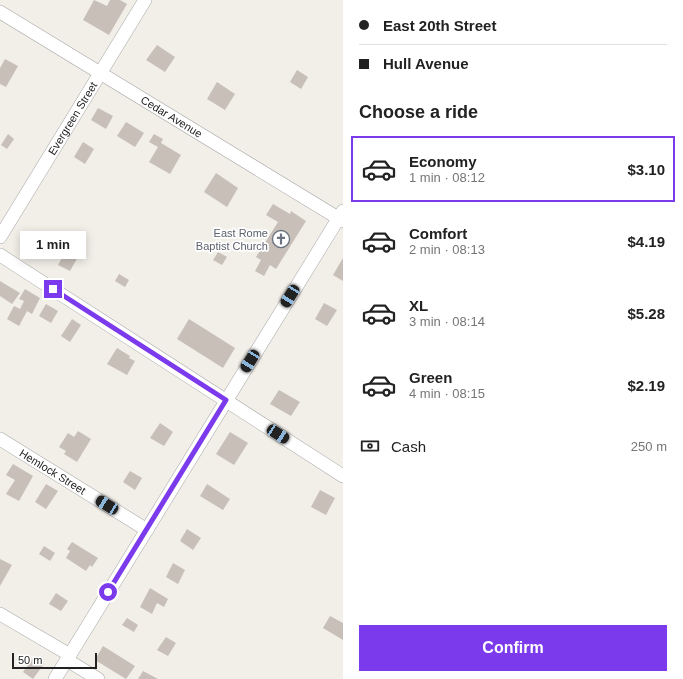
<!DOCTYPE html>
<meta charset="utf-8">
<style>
:root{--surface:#fff;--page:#f2f2f2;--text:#222;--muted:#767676;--line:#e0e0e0;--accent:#7c3aed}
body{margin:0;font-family:Helvetica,sans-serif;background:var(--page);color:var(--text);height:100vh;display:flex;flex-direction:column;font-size:15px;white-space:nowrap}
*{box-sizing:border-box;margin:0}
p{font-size:13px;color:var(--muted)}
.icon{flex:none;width:22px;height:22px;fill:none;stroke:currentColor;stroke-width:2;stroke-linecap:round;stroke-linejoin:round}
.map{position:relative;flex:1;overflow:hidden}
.sheet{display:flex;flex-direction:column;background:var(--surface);width:340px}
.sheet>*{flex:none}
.top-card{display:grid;align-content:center;height:88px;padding:0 16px;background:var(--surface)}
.scale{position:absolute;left:12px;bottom:10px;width:85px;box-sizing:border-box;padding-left:4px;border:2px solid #222;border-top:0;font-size:11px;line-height:14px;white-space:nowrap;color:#222;-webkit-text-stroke:3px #fff;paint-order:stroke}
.end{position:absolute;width:18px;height:18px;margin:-9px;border:5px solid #7c3aed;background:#fff;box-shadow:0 0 0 2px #fff}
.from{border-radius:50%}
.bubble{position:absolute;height:28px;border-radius:0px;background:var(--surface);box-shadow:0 2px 10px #0003;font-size:13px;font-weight:700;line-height:28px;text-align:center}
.car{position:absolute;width:12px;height:24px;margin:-12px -6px;border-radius:5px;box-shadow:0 0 3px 1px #0007;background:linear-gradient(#222 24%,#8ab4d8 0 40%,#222 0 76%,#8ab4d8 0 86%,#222 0)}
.top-card b{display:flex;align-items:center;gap:14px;height:38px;font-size:15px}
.top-card b+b{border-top:1px solid var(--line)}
.top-card i{width:10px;height:10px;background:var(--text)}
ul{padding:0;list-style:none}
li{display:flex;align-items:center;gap:12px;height:66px;margin:0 8px 6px;padding:0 8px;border:2px solid transparent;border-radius:0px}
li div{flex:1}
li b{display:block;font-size:15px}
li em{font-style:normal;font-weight:700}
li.on{border-color:var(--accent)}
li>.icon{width:36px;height:36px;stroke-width:1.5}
h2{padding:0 16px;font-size:18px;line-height:48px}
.pay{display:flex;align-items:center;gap:10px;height:44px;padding:0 16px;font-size:15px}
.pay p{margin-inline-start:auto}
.cta{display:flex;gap:8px;margin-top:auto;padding:8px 16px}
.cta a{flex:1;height:46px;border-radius:0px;background:var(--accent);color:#fff;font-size:16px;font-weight:700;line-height:46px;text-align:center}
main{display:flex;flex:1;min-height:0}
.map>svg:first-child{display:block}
.building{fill:#c7bfb8}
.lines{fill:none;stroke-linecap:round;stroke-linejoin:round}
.minor-casing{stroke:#a9a9a9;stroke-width:14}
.minor{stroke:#fff;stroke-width:13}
.route{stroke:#7c3aed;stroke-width:5}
.labels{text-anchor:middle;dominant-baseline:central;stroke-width:3.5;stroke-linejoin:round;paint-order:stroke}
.street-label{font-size:11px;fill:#222;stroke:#fff}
.worship-label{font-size:11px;fill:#5b616d;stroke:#fff;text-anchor:end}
</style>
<main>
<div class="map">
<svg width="343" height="679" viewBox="0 0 343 679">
<rect width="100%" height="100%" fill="#f2efe9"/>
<g class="building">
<polygon points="94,0 107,6 110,0 120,0 127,4 109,35 83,20"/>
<polygon points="157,45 175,57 165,72 146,60"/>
<polygon points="5,59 18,66 6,87 0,84 0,68"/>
<polygon points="297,70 308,77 301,89 290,82"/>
<polygon points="217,82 235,94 225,110 207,99"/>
<polygon points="98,108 113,116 106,129 91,120"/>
<polygon points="126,122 144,133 135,147 117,136"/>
<polygon points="8,134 14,139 7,149 1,145"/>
<polygon points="154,134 163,139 161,143 181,155 170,174 149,162 158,147 149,142"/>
<polygon points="83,142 94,149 85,164 74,157"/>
<polygon points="216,173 238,188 227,207 204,192"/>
<polygon points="273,204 290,214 291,211 306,221 276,269 270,265 264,276 255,271 261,260 256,257 278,222 266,215"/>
<polygon points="67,249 79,255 70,271 58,265"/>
<polygon points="218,252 227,257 222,265 213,260"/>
<polygon points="343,258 343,281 333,275"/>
<polygon points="119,274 129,280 125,287 115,281"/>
<polygon points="0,281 20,293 12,304 0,296"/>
<polygon points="25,289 40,298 32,314 27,311 19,326 7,319 14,306 20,309 24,301 19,299"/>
<polygon points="324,303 337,310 327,326 315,319"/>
<polygon points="46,304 58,311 51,323 39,316"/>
<polygon points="72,319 81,325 70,342 61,336"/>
<polygon points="189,319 235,348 223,368 177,339"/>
<polygon points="117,348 130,356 129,358 135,361 127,375 107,364"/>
<polygon points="279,390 300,402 291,416 270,404"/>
<polygon points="160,423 173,432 164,446 150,438"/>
<polygon points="78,431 91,439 77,462 64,454 66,451 59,447 68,433 74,437"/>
<polygon points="230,432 248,443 234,465 216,454"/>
<polygon points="13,464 33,476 19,501 6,494 15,480 6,475"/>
<polygon points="130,471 142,478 135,490 123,482"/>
<polygon points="46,484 58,491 46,509 35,502"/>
<polygon points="207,484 230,499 223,510 200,496"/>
<polygon points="320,490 335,498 326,515 311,507"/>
<polygon points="187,529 201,538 193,550 180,541"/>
<polygon points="72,542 98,558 92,567 90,565 86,571 66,558 70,551 67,549"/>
<polygon points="44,546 55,553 50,561 39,554"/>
<polygon points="0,559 12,565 0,586"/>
<polygon points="173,563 185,570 178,584 166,577"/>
<polygon points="150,588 168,599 164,607 157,603 152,614 140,607"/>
<polygon points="56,593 68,601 61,611 49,604"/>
<polygon points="330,616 343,623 343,640 323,628"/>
<polygon points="127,618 138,625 134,632 122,625"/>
<polygon points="166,637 176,643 168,656 157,650"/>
<polygon points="103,646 135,666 126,679 95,660"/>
<polygon points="34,657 44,664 33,679 23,672"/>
<polygon points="143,671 158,679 138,679"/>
</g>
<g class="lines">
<g class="minor-casing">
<g id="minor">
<path id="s1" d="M0,12l343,209"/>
<path id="s2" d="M0,237l145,-237"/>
<polyline points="0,255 343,476"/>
<path id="s3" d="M0,439l147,91"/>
<polyline points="0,614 70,655"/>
<polyline points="67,660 98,679"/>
<polyline points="55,679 343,211"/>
</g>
</g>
<use href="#minor" class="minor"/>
</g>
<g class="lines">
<polyline class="route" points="53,289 226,400 108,592"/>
</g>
<defs>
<g id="church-ring" transform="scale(0.9)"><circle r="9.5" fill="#fff" stroke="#6b7280" stroke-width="1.5"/><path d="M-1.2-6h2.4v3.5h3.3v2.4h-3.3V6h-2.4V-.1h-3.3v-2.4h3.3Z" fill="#6b7280"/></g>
</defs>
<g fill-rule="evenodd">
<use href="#church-ring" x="281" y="239"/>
</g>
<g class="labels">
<g class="street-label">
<text stroke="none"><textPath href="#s1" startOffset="201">Cedar Avenue</textPath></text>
<text stroke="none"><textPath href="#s2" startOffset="139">Evergreen Street</textPath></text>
<text stroke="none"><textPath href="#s3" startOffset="62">Hemlock Street</textPath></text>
</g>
<g class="worship-label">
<text x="268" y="233">East Rome<tspan x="268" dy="13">Baptist Church</tspan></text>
</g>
</g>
</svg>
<div class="scale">50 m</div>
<i class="end from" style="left:108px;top:592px"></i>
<i class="end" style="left:53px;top:289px"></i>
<div class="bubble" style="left:20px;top:231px;width:66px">1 min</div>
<i class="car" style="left:290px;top:296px;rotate:212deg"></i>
<i class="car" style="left:250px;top:361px;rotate:212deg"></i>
<i class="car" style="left:278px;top:434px;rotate:123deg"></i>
<i class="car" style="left:107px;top:505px;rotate:302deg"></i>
</div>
<section class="sheet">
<div class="top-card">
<b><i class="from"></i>East 20th Street</b>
<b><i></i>Hull Avenue</b>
</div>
<h2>Choose a ride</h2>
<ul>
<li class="on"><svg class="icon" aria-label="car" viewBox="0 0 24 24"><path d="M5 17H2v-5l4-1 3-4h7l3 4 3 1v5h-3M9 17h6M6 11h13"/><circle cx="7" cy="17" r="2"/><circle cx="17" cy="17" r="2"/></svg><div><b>Economy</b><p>1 min · 08:12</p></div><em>$3.10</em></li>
<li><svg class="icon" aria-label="car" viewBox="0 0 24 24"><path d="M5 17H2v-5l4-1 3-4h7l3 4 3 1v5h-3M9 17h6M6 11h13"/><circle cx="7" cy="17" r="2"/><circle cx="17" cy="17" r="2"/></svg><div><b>Comfort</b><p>2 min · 08:13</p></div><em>$4.19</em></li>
<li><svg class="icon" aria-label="car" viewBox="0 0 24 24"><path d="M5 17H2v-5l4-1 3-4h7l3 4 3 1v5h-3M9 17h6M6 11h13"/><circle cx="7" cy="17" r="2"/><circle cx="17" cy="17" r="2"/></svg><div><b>XL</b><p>3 min · 08:14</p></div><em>$5.28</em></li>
<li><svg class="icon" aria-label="car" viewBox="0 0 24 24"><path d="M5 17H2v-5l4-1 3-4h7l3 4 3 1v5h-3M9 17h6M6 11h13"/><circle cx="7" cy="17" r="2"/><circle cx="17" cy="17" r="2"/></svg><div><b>Green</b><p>4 min · 08:15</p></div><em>$2.19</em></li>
</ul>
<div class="pay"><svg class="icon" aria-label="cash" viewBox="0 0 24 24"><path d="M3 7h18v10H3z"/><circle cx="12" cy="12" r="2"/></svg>Cash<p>250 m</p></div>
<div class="cta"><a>Confirm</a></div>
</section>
</main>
